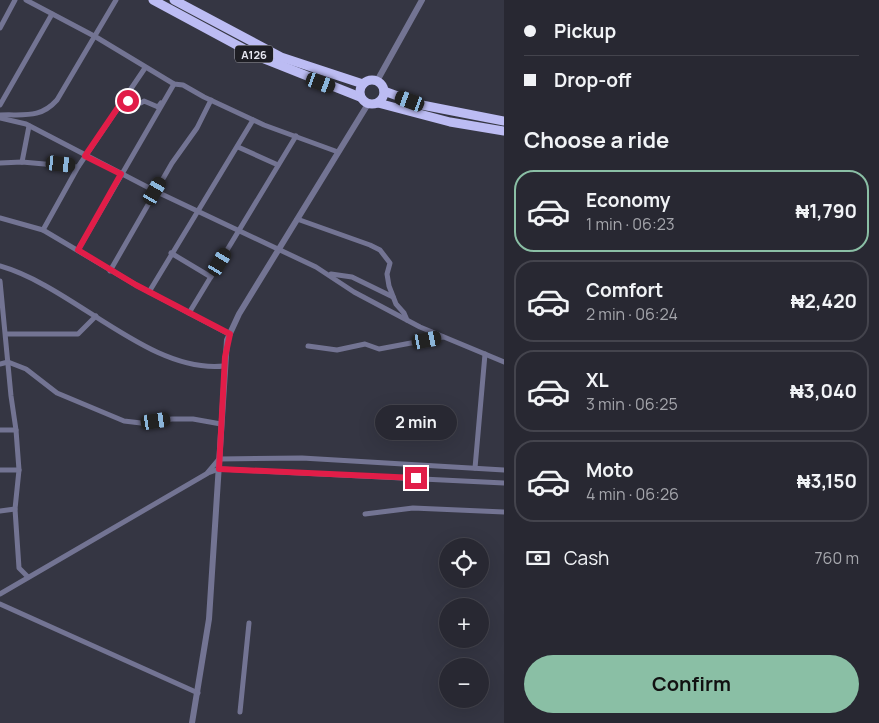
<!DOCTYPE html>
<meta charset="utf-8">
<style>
:root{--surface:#282832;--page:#34343e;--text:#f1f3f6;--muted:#a5a6ac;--line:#44444d;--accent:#8abfa5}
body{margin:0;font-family:Manrope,sans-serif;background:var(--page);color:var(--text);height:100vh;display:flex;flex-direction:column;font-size:19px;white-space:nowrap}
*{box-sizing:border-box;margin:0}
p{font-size:16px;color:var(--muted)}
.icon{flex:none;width:28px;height:28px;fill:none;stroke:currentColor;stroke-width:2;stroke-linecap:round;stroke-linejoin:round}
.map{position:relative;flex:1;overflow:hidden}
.details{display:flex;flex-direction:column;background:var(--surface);width:375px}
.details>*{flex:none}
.hud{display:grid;align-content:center;height:110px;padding:0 20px;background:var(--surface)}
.tools{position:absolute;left:439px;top:538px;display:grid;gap:10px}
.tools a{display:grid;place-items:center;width:50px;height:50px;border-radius:50%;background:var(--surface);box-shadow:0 5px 20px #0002,0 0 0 1px var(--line);font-size:25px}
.end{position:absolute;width:22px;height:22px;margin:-11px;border:6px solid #e11d48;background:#fff;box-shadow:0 0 0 2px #fff}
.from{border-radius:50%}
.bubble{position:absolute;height:35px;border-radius:18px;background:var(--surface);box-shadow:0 5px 20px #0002,0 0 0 1px var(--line);font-size:16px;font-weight:700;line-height:35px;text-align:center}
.car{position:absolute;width:15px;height:30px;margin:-15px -8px;border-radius:6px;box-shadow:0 0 4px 1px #0007;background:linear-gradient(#222 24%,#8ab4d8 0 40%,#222 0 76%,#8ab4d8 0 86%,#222 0)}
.hud b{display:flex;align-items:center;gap:18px;height:48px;font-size:19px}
.hud b+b{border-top:1px solid var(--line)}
.hud i{width:12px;height:12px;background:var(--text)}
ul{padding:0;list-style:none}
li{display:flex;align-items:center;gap:15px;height:82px;margin:0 10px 8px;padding:0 10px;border:2px solid var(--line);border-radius:20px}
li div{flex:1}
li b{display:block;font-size:19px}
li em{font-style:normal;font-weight:700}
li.current{border-color:var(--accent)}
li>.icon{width:45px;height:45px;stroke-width:1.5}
h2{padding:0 20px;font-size:22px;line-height:60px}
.pay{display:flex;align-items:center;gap:12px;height:55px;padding:0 20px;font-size:19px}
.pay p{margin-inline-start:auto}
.action{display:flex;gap:10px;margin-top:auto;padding:10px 20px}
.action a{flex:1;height:58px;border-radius:30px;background:var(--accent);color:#111;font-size:20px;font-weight:700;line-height:58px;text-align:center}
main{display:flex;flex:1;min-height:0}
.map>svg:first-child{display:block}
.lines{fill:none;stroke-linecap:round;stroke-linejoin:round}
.minor{stroke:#737493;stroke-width:5}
.tertiary{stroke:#737493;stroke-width:6}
.trunk{stroke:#bcbcf3;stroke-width:9}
.route{stroke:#e11d48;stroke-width:6}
.labels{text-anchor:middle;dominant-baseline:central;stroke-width:4;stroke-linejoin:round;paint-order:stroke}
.shield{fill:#1e1e24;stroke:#ababb4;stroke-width:1}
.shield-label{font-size:11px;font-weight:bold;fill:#e7e8f1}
</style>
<main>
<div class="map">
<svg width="504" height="723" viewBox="0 0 504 723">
<rect width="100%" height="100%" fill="#353643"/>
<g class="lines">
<g class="minor">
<polyline points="26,0 96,37 174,84 183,85 204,97 264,125 338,152"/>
<polyline points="0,28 15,0"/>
<polyline points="122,104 128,101 141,103 144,101 158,107 161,103"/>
<polyline points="0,105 52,14"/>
<path d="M0,115c24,-1 40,4 57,-15l59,-100"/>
<polyline points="0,118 26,124 155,191 316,267 354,292 420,327 504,362"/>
<polyline points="238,147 278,165"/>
<polyline points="22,162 29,126"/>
<polyline points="0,163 22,162 78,167"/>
<polyline points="0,218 43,230 136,285 229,334"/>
<polyline points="297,219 370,245 380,250 390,263 387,274 389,286 396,304 404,313 407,320"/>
<polyline points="43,230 78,167 145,68"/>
<polyline points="78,250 174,84"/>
<polyline points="171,253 211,277"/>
<path d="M0,266c74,21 149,108 224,100"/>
<polyline points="110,271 172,163 197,128 211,100"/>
<polyline points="331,274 352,277 393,297"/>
<polyline points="0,281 11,396 16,430 19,470 15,509 19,568 28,577"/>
<polyline points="149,292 253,120"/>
<polyline points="189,313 296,136"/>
<polyline points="6,334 78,334 96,316"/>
<polyline points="308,346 337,350 365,344 379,349 443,337"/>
<polyline points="0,364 8,362 26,369 57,393 124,421 141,423 172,419 193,419 221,424"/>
<polyline points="0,430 16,430"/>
<polyline points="475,468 485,354"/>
<polyline points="0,470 19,470"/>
<polyline points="208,472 219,459 302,458 504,470"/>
<polyline points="0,511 15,509"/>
<polyline points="365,514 413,508 504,512"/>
<polyline points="0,594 208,473 219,469 504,483"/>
<polyline points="0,604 198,693"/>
<polyline points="240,712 249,623"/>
</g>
<g class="tertiary">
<polyline points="377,81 422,0"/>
<polyline points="192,723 209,619 227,340 239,314 368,104"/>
</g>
<g class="trunk">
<polyline points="153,0 257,56 360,97"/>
<polyline points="174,0 281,57 363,84"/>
<circle cx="372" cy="92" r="12"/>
<polyline points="384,91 422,105 504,121"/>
<polyline points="378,103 450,122 504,131"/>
</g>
</g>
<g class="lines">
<polyline class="route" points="128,101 119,106 85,156 121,174 78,250 136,285 230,334 225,357 219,469 416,478"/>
</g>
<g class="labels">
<rect class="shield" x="235" y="45.5" width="38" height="17" rx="4"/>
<g class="shield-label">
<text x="254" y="54">A126</text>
</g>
</g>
</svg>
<div class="tools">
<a><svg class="icon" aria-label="locate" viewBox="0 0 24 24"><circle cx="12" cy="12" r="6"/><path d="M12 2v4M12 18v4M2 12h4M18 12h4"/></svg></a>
<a>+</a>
<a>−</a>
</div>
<i class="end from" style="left:128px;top:101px"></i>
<i class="end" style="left:416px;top:478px"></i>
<div class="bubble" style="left:375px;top:405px;width:82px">2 min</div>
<i class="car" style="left:321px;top:83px;rotate:110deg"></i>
<i class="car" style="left:410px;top:101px;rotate:290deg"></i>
<i class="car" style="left:61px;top:164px;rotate:96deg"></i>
<i class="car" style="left:155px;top:191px;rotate:30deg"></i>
<i class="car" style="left:220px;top:262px;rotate:31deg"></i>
<i class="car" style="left:427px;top:340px;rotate:79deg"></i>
<i class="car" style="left:156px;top:421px;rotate:81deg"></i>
</div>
<section class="details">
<div class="hud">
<b><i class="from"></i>Pickup</b>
<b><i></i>Drop-off</b>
</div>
<h2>Choose a ride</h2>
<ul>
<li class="current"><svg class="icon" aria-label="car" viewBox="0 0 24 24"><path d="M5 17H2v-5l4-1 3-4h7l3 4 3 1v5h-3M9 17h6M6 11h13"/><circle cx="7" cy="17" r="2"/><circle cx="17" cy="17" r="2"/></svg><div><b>Economy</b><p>1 min · 06:23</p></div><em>₦1,790</em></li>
<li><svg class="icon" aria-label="car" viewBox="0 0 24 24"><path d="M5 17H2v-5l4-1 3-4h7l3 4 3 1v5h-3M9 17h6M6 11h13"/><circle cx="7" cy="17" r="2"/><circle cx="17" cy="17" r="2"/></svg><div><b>Comfort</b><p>2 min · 06:24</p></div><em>₦2,420</em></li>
<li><svg class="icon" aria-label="car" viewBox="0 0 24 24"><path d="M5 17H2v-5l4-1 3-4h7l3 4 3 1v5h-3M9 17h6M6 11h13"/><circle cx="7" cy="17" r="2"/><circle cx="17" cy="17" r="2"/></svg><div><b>XL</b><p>3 min · 06:25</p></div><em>₦3,040</em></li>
<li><svg class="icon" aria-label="car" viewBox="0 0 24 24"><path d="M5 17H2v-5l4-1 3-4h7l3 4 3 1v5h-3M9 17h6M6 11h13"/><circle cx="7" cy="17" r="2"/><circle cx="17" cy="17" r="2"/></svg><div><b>Moto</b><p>4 min · 06:26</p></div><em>₦3,150</em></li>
</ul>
<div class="pay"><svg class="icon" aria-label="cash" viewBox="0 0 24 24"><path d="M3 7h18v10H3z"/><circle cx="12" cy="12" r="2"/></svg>Cash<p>760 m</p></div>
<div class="action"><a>Confirm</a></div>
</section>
</main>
